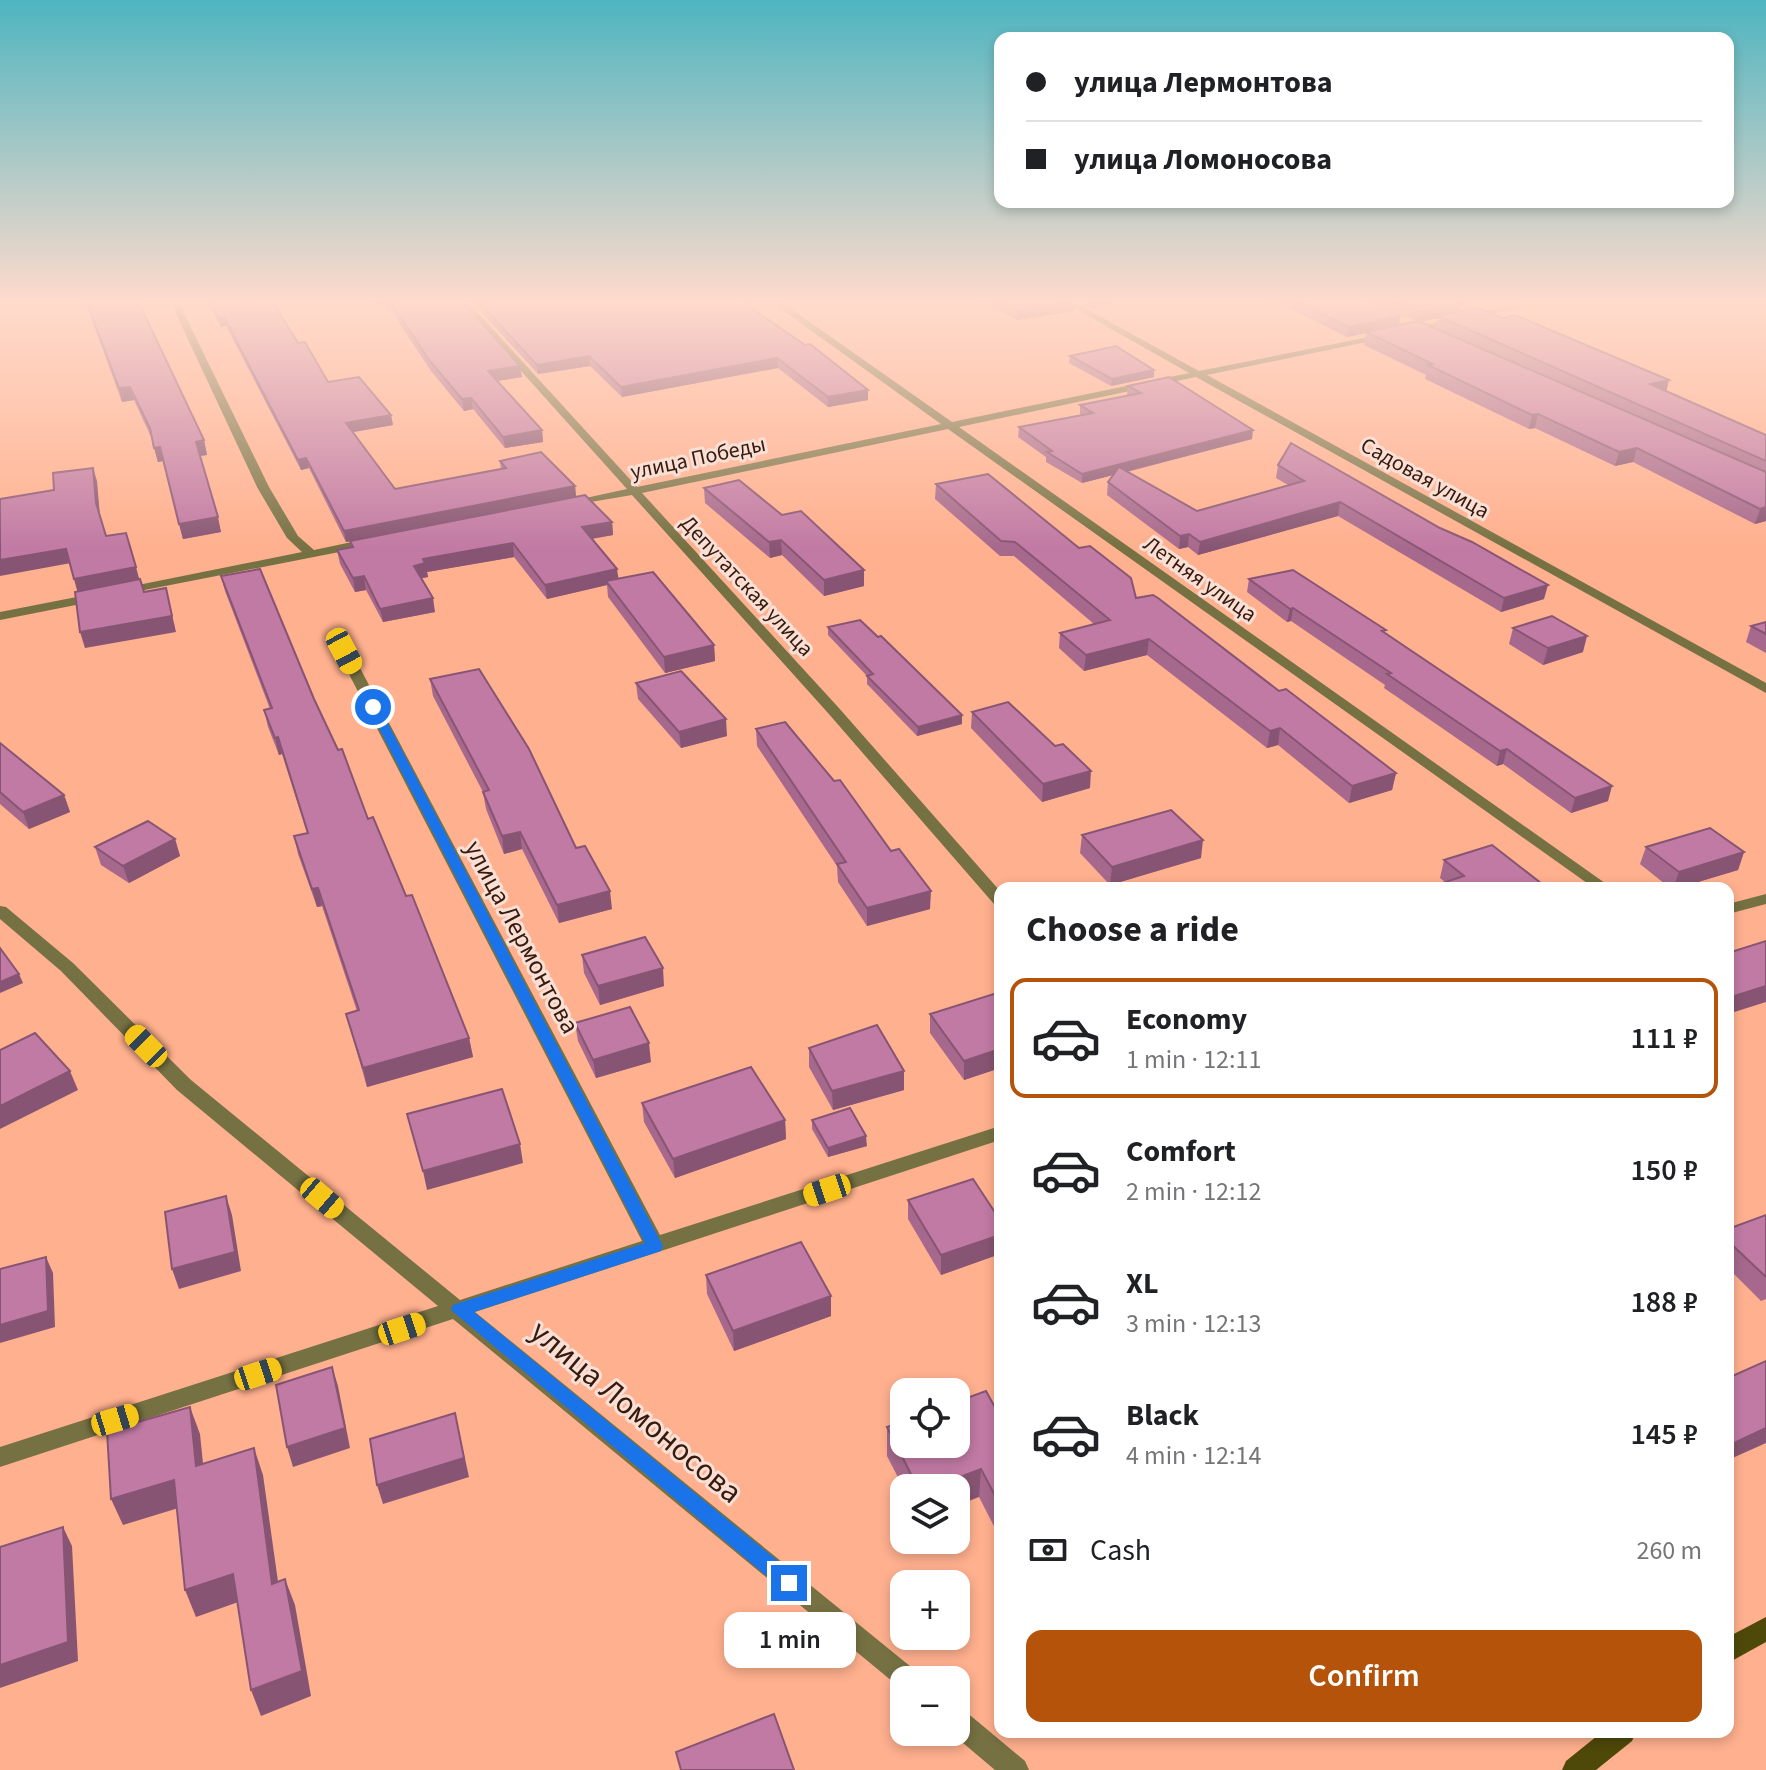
<!DOCTYPE html>
<meta charset="utf-8">
<style>
:root{--surface:#fff;--page:#f6f6f6;--text:#202124;--muted:#757577;--line:#e0e0e0;--accent:#b45309}
body{margin:0;font-family:"Source Sans 3",sans-serif;background:var(--page);color:var(--text);height:100vh;display:flex;flex-direction:column;font-size:30px;white-space:nowrap}
*{box-sizing:border-box;margin:0}
p{font-size:26px;color:var(--muted)}
.icon{flex:none;width:44px;height:44px;fill:none;stroke:currentColor;stroke-width:2;stroke-linecap:round;stroke-linejoin:round}
.map{position:relative;flex:1;overflow:hidden}
.drawer{position:absolute;left:994px;top:882px;width:740px;height:856px;display:flex;flex-direction:column;background:var(--surface);border-radius:16px;box-shadow:0 4px 12px #0003}
.drawer>*{flex:none}
.top-card{position:absolute;left:994px;top:32px;width:740px;height:176px;border-radius:16px;box-shadow:0 4px 12px #0003;display:grid;align-content:center;height:176px;padding:0 32px;background:var(--surface)}
.controls{position:absolute;left:890px;top:1378px;display:grid;gap:16px}
.controls a{display:grid;place-items:center;width:80px;height:80px;border-radius:16px;background:var(--surface);box-shadow:0 4px 12px #0003;font-size:40px}
.end{position:absolute;width:36px;height:36px;margin:-18px;border:10px solid #1a73e8;background:#fff;box-shadow:0 0 0 4px #fff}
.from{border-radius:50%}
.bubble{position:absolute;height:56px;border-radius:16px;background:var(--surface);box-shadow:0 4px 12px #0003;font-size:26px;font-weight:600;line-height:56px;text-align:center}
.car{position:absolute;width:24px;height:48px;margin:-24px -12px;border-radius:10px;box-shadow:0 0 6px 2px #0007;background:linear-gradient(#f5c518 24%,#345 0 40%,#f5c518 0 76%,#345 0 86%,#f5c518 0)}
.top-card b{display:flex;align-items:center;gap:28px;height:76px;font-size:30px}
.top-card b+b{border-top:2px solid var(--line)}
.top-card i{width:20px;height:20px;background:var(--text)}
ul{padding:0;list-style:none}
li{display:flex;align-items:center;gap:24px;height:120px;margin:0 16px 12px;padding:0 16px;border:4px solid transparent;border-radius:16px}
li div{flex:1}
li b{display:block;font-size:30px}
li em{font-style:normal;font-weight:600}
li.selected{border-color:var(--accent)}
li>.icon{width:72px;height:72px;stroke-width:1.5}
h2{padding:0 32px;font-size:36px;line-height:96px}
.pay{display:flex;align-items:center;gap:20px;height:88px;padding:0 32px;font-size:30px}
.pay p{margin-inline-start:auto}
.button{display:flex;gap:16px;margin-top:auto;padding:16px 32px}
.button a{flex:1;height:92px;border-radius:16px;background:var(--accent);color:#fff;font-size:32px;font-weight:600;line-height:92px;text-align:center}
.map>svg:first-child{display:block}
.lines{fill:none;stroke-linecap:round;stroke-linejoin:round}
.street{fill:#757143;fill-rule:evenodd}
.secondary{fill:#4e4909;fill-rule:evenodd}
.wall{fill:#a6698d;fill-rule:evenodd}
.shaded-wall{fill:#875573}
.building{fill:#c17aa4;stroke:#875573;stroke-width:2}
.route{fill:#1a73e8}
.labels{text-anchor:middle;dominant-baseline:central;stroke-width:6;stroke-linejoin:round;paint-order:stroke}
.far-street-label{font-size:22px;fill:#381a0d;stroke:#f9e0d6}
.street-label{font-size:26px;fill:#381a0d;stroke:#f9e0d6}
.near-street-label{font-size:32px;fill:#381a0d;stroke:#f9e0d6}
</style>
<div class="map">
<svg width="1766" height="1770" viewBox="0 0 1766 1770">
<rect width="100%" height="100%" fill="#ffb08e"/>
<g class="lines">
<g class="street">
<polygon points="0,301 13,301 0,305"/>
<polygon points="170,301 178,301 269,487 298,536 314,550 371,538 377,542 375,545 119,595 119,589 123,588 302,552 287,538 257,487"/>
<polygon points="458,301 467,301 637,487 941,424 770,301 780,301 952,422 1189,373 1062,301 1072,301 1199,371 1389,333 1389,337 1386,338 1207,375 1766,683 1766,693 1196,377 959,427 1612,888 1594,888 948,429 642,493 838,707 1000,891 1000,906 994,904 828,713 632,495 567,506 567,502 627,489"/>
<polygon points="1532,301 1548,301 1409,333 1404,330"/>
<polygon points="97,593 101,594 101,600 0,620 0,612"/>
<polygon points="344,647 351,651 660,1235 1000,1126 1000,1140 475,1312 916,1671 920,1680 904,1680 904,1691 453,1319 0,1467 0,1447 438,1306 177,1090 61,971 0,919 0,906 6,907 73,963 191,1080 460,1300 642,1241 337,651"/>
<polygon points="1766,894 1766,904 1728,914 1728,904"/>
<polygon points="956,1707 965,1711 1025,1761 1029,1770 995,1770 950,1732 956,1732"/>
</g>
<g class="secondary">
<polygon points="1766,1617 1766,1642 1728,1663 1728,1637"/>
<polygon points="1602,1732 1636,1732 1632,1741 1596,1770 1562,1770 1566,1761"/>
</g>
</g>
<g class="wall">
<polygon points="85,301 138,301 204,440 207,455 200,456 221,532 183,539 163,461 158,462 152,439 134,400 122,402"/>
<polygon points="207,301 274,301 272,301 298,343 328,382 391,415 393,425 353,432 395,489 501,469 500,461 575,486 576,497 612,522 613,535 592,539 618,579 714,645 715,661 665,673 608,597 607,585 547,599 514,557 427,572 428,577 422,578 435,612 383,622 366,590 355,592 340,564 337,550 351,548 350,541 346,542 309,468 301,470 226,326 221,327"/>
<polygon points="374,301 462,301 522,377 497,381 542,430 543,442 505,448 473,409 464,411 431,371 388,306 378,307"/>
<polygon points="471,301 765,301 746,304 868,390 868,400 828,407 778,368 622,397 590,366 538,374"/>
<polygon points="983,301 1073,301 1074,311 1017,320"/>
<polygon points="1078,301 1128,301 1091,308"/>
<path d="M1275,301h93l32,15 -1,9 19,-3 -46,-21h81l6,11 207,79 100,44v86l-11,3 -122,-62 -18,4 -80,-38 -6,1 -104,-50 1,-4 -62,-30 2,-12 -19,4zM1438,318l-3,11 -16,-7z"/>
<polygon points="1070,356 1154,370 1154,377 1111,386 1069,363"/>
<polygon points="1128,386 1252,439 1127,472 1197,511 1288,485 1276,478 1278,465 1544,599 1501,612 1338,516 1198,555 1188,547 1179,549 1107,495 1108,482 1113,475 1082,483 1046,462 1046,457 1018,437 1019,427 1081,415 1080,414 1080,405 1128,395 1127,395"/>
<polygon points="936,484 1136,598 1279,691 1396,773 1392,790 1349,803 1278,745 1267,748 1147,655 1084,671 1059,648 1060,633 1094,624 1014,556 1000,556 935,499"/>
<polygon points="704,488 782,515 864,586 824,596 782,555 770,558 705,503"/>
<polygon points="221,576 314,699 368,819 406,896 469,1038 473,1057 367,1087 346,1014 357,1011 322,906 317,907 298,854 294,836 307,833 282,754 279,755 268,727 264,710 270,709 225,591"/>
<polygon points="1249,579 1385,633 1608,801 1571,813 1503,764 1497,766 1384,688 1385,685 1291,621 1287,622 1247,592"/>
<polygon points="1766,622 1766,653 1746,642 1751,626"/>
<polygon points="828,627 878,637 962,724 917,736 867,684 867,676 828,635"/>
<polygon points="1513,628 1583,652 1543,665 1509,644"/>
<polygon points="430,679 576,848 612,909 559,923 522,849 504,854 486,809 483,792 433,696"/>
<polygon points="636,683 727,736 681,748 638,699"/>
<polygon points="972,712 1055,746 1090,788 1042,802 971,728"/>
<polygon points="756,729 930,909 867,926 838,882 837,866 757,746"/>
<polygon points="0,743 64,795 70,812 29,829 0,804"/>
<polygon points="1082,835 1201,858 1110,885 1080,853"/>
<polygon points="175,839 180,856 129,883 101,865 95,847"/>
<polygon points="1646,847 1744,852 1738,870 1678,888 1670,888 1640,864"/>
<polygon points="1444,860 1546,887 1428,888 1445,882 1440,878"/>
<polygon points="582,955 664,986 600,1005 584,973"/>
<polygon points="1000,992 1000,1068 964,1080 930,1033 930,1014"/>
<polygon points="575,1023 651,1062 596,1078 578,1041"/>
<polygon points="809,1048 904,1071 904,1090 833,1110 809,1067"/>
<polygon points="642,1103 785,1120 786,1139 675,1178 644,1122"/>
<polygon points="812,1120 867,1146 828,1157 812,1129"/>
<polygon points="908,1200 1000,1220 1000,1254 941,1275 908,1219"/>
<polygon points="1766,1215 1766,1299 1761,1301 1728,1268 1728,1229"/>
<polygon points="706,1275 831,1296 831,1316 734,1351 707,1294"/>
<polygon points="1000,1410 1000,1535 999,1536 979,1497 956,1488 904,1488 904,1489 887,1456 887,1427"/>
</g>
<g class="shaded-wall">
<polygon points="377,301 387,301 388,306 378,307"/>
<polygon points="736,301 765,301 736,306"/>
<polygon points="1092,301 1128,301 1091,308"/>
<polygon points="1074,302 1074,311 1017,320 1017,311"/>
<polygon points="1461,304 1459,313 1438,316 1438,318 1418,322 1420,312"/>
<polygon points="1400,316 1399,326 1347,337 1349,327"/>
<polygon points="224,317 226,326 221,327 219,318"/>
<polygon points="589,356 590,366 538,374 537,365"/>
<polygon points="777,358 778,368 622,397 621,387"/>
<polygon points="520,366 522,377 490,382 488,371"/>
<polygon points="1154,370 1154,377 1111,386 1112,379"/>
<polygon points="1669,380 1666,393 1650,384"/>
<polygon points="130,387 134,400 122,402 119,388"/>
<polygon points="868,390 868,400 828,407 828,397"/>
<polygon points="471,398 473,409 464,411 462,399"/>
<polygon points="1538,414 1535,428 1529,429 1532,415"/>
<polygon points="391,415 393,425 348,433 346,423"/>
<polygon points="542,430 543,442 505,448 503,437"/>
<polygon points="1253,430 1252,439 1082,483 1082,474"/>
<polygon points="204,440 207,455 199,456 196,442"/>
<polygon points="160,447 163,461 158,462 154,448"/>
<polygon points="1637,448 1633,462 1615,466 1619,452"/>
<polygon points="306,458 309,468 301,470 298,460"/>
<polygon points="93,468 97,481 100,516 96,503"/>
<polygon points="575,486 576,497 346,542 344,531"/>
<polygon points="1340,502 1338,516 1198,555 1200,542"/>
<polygon points="1766,507 1766,521 1755,524 1760,509"/>
<polygon points="218,517 221,532 183,539 179,524"/>
<polygon points="612,522 613,535 583,540 582,527"/>
<polygon points="1189,534 1188,547 1179,549 1180,536"/>
<polygon points="781,540 782,555 770,558 769,542"/>
<polygon points="513,543 514,557 427,572 428,577 417,579 414,566 423,559"/>
<polygon points="66,549 71,563 0,576 0,560"/>
<polygon points="136,567 140,582 78,594 74,579"/>
<polygon points="617,569 619,582 606,581 607,585 547,599 545,585"/>
<polygon points="864,570 864,586 824,596 824,580"/>
<polygon points="364,576 366,590 355,592 353,578"/>
<polygon points="1548,585 1544,599 1501,612 1504,598"/>
<polygon points="166,588 176,632 85,648 80,632"/>
<polygon points="433,598 435,612 383,622 380,609"/>
<polygon points="1293,608 1291,621 1287,622 1290,609"/>
<polygon points="1587,636 1583,652 1543,665 1548,648"/>
<polygon points="1149,639 1147,655 1084,671 1086,655"/>
<polygon points="714,645 715,661 665,673 664,657"/>
<polygon points="962,715 962,724 917,736 918,727"/>
<polygon points="726,719 727,736 681,748 679,732"/>
<polygon points="1280,728 1278,745 1267,748 1270,731"/>
<polygon points="278,737 282,754 279,755 275,738"/>
<polygon points="1507,749 1503,764 1497,766 1500,751"/>
<polygon points="1091,771 1090,788 1042,802 1043,784"/>
<polygon points="1396,773 1392,790 1349,803 1352,786"/>
<polygon points="1612,786 1608,801 1571,813 1575,798"/>
<polygon points="64,795 70,812 29,829 23,812"/>
<polygon points="520,832 522,849 504,854 502,836"/>
<polygon points="175,839 180,856 129,883 123,866"/>
<polygon points="1203,840 1201,858 1110,885 1112,867"/>
<polygon points="1744,852 1738,870 1678,888 1673,888 1679,872"/>
<polygon points="318,888 322,906 317,907 312,889"/>
<polygon points="610,891 612,909 559,923 557,905"/>
<polygon points="931,891 930,909 867,926 867,908"/>
<polygon points="663,968 664,986 600,1005 598,986"/>
<polygon points="19,974 23,983 0,993 0,982"/>
<polygon points="1766,986 1766,1002 1728,1014 1728,998"/>
<polygon points="469,1038 473,1057 367,1087 363,1068"/>
<polygon points="649,1043 651,1062 596,1078 593,1060"/>
<polygon points="1000,1049 1000,1068 964,1080 964,1061"/>
<polygon points="70,1071 78,1090 0,1129 0,1106"/>
<polygon points="904,1071 904,1090 833,1110 832,1091"/>
<polygon points="785,1120 786,1139 675,1178 673,1159"/>
<polygon points="866,1136 867,1146 828,1157 828,1148"/>
<polygon points="520,1144 523,1163 427,1190 423,1171"/>
<polygon points="226,1196 232,1215 241,1271 179,1289 172,1269"/>
<polygon points="1000,1235 1000,1254 941,1275 941,1255"/>
<polygon points="46,1257 53,1273 55,1327 0,1343 0,1325"/>
<polygon points="831,1296 831,1316 734,1351 733,1331"/>
<polygon points="332,1367 338,1386 350,1448 293,1467 287,1447"/>
<polygon points="190,1407 200,1434 206,1493 196,1466"/>
<polygon points="455,1413 469,1477 383,1504 377,1485"/>
<polygon points="1766,1428 1766,1443 1728,1460 1728,1448 1730,1445"/>
<polygon points="254,1448 263,1475 282,1610 272,1584"/>
<polygon points="981,1469 979,1497 956,1506 956,1488 931,1488"/>
<polygon points="174,1480 185,1506 123,1525 111,1499"/>
<polygon points="63,1527 72,1546 78,1661 0,1688 0,1665"/>
<polygon points="233,1574 244,1600 196,1617 185,1590"/>
<polygon points="285,1579 295,1605 311,1696 261,1716 251,1690"/>
</g>
<g class="building">
<polygon points="86,301 138,301 204,440 196,442 218,517 179,524 160,447 154,448 150,428 130,387 119,388"/>
<polygon points="209,301 272,301 298,343 305,342 328,382 359,377 391,415 346,423 395,489 506,468 500,461 541,452 575,486 344,531 306,458 298,460 224,317 219,318"/>
<polygon points="390,301 462,301 520,366 488,371 542,430 503,437 471,398 462,399 429,360"/>
<polygon points="478,301 741,301 805,345 810,344 868,390 828,397 777,358 621,387 589,356 537,365"/>
<polygon points="1000,301 1073,301 1074,302 1017,311"/>
<polygon points="1295,301 1368,301 1400,316 1349,327"/>
<polygon points="1394,301 1453,301 1461,304 1420,312"/>
<polygon points="1478,308 1503,318 1515,315 1669,380 1650,384 1766,435 1766,461 1438,316"/>
<polygon points="1418,321 1766,472 1766,507 1760,509 1637,448 1619,452 1538,414 1532,415 1428,365 1433,364 1366,332"/>
<polygon points="1116,346 1154,370 1112,379 1070,356"/>
<polygon points="1169,377 1253,430 1082,474 1047,452 1052,451 1019,427 1093,413 1080,405 1141,393 1128,386"/>
<polygon points="1291,443 1440,528 1472,542 1548,585 1504,598 1340,502 1200,542 1189,534 1180,536 1108,482 1119,467 1197,511 1304,481 1278,465"/>
<polygon points="93,468 96,503 106,536 126,533 136,567 74,579 66,549 0,560 0,499 54,490 53,473"/>
<polygon points="988,474 1079,548 1090,546 1131,578 1136,598 1153,595 1158,598 1279,691 1286,689 1396,773 1352,786 1280,728 1270,731 1149,639 1086,655 1060,633 1110,620 1015,542 1001,541 936,484"/>
<polygon points="739,480 782,515 801,511 864,570 824,580 781,540 769,542 704,488"/>
<polygon points="585,495 612,522 582,527 617,569 545,585 513,543 423,559 425,563 414,566 433,598 380,609 364,576 353,578 337,550 353,547 350,541"/>
<polygon points="260,569 314,699 338,750 342,749 368,819 373,817 406,896 412,895 469,1038 363,1068 346,1014 359,1010 318,888 312,889 294,836 308,833 278,737 275,738 264,710 272,708 221,576"/>
<polygon points="1293,570 1386,630 1382,631 1612,786 1575,798 1507,749 1500,751 1387,674 1391,673 1293,608 1290,609 1249,579"/>
<polygon points="653,572 714,645 664,657 606,581"/>
<polygon points="140,579 144,592 166,588 172,616 80,632 75,592"/>
<polygon points="1552,616 1587,636 1548,648 1513,628"/>
<polygon points="860,620 878,637 881,636 962,715 918,727 867,676 873,674 828,627"/>
<polygon points="1766,622 1766,634 1751,626"/>
<polygon points="479,669 529,749 576,848 585,846 610,891 557,905 520,832 502,836 483,792 489,790 430,679"/>
<polygon points="681,671 726,719 679,732 636,683"/>
<polygon points="1008,702 1055,746 1063,744 1091,771 1043,784 972,712"/>
<polygon points="785,722 834,781 840,780 891,851 899,849 931,891 867,908 837,864 846,862 756,729"/>
<polygon points="0,743 64,795 23,812 0,792"/>
<polygon points="1171,810 1203,840 1112,867 1082,835"/>
<polygon points="148,821 175,839 123,866 95,847"/>
<polygon points="1710,828 1744,852 1679,872 1646,847"/>
<polygon points="1492,845 1546,887 1428,888 1464,876 1444,860"/>
<polygon points="645,937 663,968 598,986 582,955"/>
<polygon points="1766,941 1766,986 1728,998 1728,953"/>
<polygon points="0,948 19,974 0,982"/>
<polygon points="1000,992 1000,1049 964,1061 930,1014"/>
<polygon points="630,1007 649,1043 593,1060 575,1023"/>
<polygon points="877,1025 904,1071 832,1091 809,1048"/>
<polygon points="35,1033 70,1071 0,1106 0,1050"/>
<polygon points="751,1067 785,1120 673,1159 642,1103"/>
<polygon points="502,1089 520,1144 423,1171 407,1114"/>
<polygon points="850,1108 866,1136 828,1148 812,1120"/>
<polygon points="973,1179 1000,1220 1000,1235 941,1255 908,1200"/>
<polygon points="226,1196 235,1252 172,1269 165,1212"/>
<polygon points="1766,1215 1766,1277 1728,1241 1728,1229"/>
<polygon points="801,1242 831,1296 733,1331 706,1275"/>
<polygon points="46,1257 48,1311 0,1325 0,1269"/>
<polygon points="1766,1361 1766,1428 1730,1445 1728,1443 1728,1378"/>
<polygon points="332,1367 345,1428 287,1447 276,1385"/>
<polygon points="986,1391 997,1411 1000,1410 1000,1505 981,1469 931,1488 918,1488 887,1427 904,1421 904,1444 956,1444 956,1402"/>
<polygon points="190,1407 196,1466 254,1448 272,1584 285,1579 302,1671 251,1690 233,1574 185,1590 174,1480 111,1499 107,1431"/>
<polygon points="455,1413 464,1458 377,1485 370,1439"/>
<polygon points="63,1527 68,1642 0,1665 0,1547"/>
<polygon points="774,1714 794,1770 681,1770 676,1752"/>
</g>
<linearGradient id="sky" x2="0" y2="1"><stop stop-color="#4eb5c0"/><stop offset="0.55" stop-color="#ffdbcc"/><stop offset="1" stop-color="#ffdbcc" stop-opacity="0"/></linearGradient>
<rect width="1766" height="549" fill="url(#sky)"/>
<polygon class="route" points="369,705 379,707 663,1246 661,1251 474,1312 796,1576 799,1583 796,1589 789,1592 782,1589 451,1310 453,1305 645,1243 368,707"/>
<g class="labels">
<g class="far-street-label">
<text transform="translate(698 458) rotate(-12)">улица Победы</text>
<text transform="translate(1425 478) rotate(29)">Садовая улица</text>
<text transform="translate(1200 579) rotate(35)">Летняя улица</text>
<text transform="translate(747 586) rotate(47)">Депутатская улица</text>
</g>
<g class="street-label">
<text transform="translate(522 937) rotate(62)">улица Лермонтова</text>
</g>
<g class="near-street-label">
<text transform="translate(636 1412) rotate(40)">улица Ломоносова</text>
</g>
</g>
</svg>
<div class="controls">
<a><svg class="icon" aria-label="locate" viewBox="0 0 24 24"><circle cx="12" cy="12" r="6"/><path d="M12 2v4M12 18v4M2 12h4M18 12h4"/></svg></a>
<a><svg class="icon" aria-label="layers" viewBox="0 0 24 24"><path d="M12 4l9 5-9 5-9-5zM3 14l9 5 9-5"/></svg></a>
<a>+</a>
<a>−</a>
</div>
<i class="end from" style="left:373px;top:707px"></i>
<i class="end" style="left:789px;top:1583px"></i>
<div class="bubble" style="left:724px;top:1612px;width:132px">1 min</div>
<i class="car" style="left:344px;top:651px;rotate:152deg"></i>
<i class="car" style="left:146px;top:1046px;rotate:315deg"></i>
<i class="car" style="left:827px;top:1190px;rotate:252deg"></i>
<i class="car" style="left:322px;top:1198px;rotate:130deg"></i>
<i class="car" style="left:402px;top:1329px;rotate:72deg"></i>
<i class="car" style="left:258px;top:1374px;rotate:72deg"></i>
<i class="car" style="left:115px;top:1420px;rotate:73deg"></i>
<div class="top-card">
<b><i class="from"></i>улица Лермонтова</b>
<b><i></i>улица Ломоносова</b>
</div>
<section class="drawer">
<h2>Choose a ride</h2>
<ul>
<li class="selected"><svg class="icon" aria-label="car" viewBox="0 0 24 24"><path d="M5 17H2v-5l4-1 3-4h7l3 4 3 1v5h-3M9 17h6M6 11h13"/><circle cx="7" cy="17" r="2"/><circle cx="17" cy="17" r="2"/></svg><div><b>Economy</b><p>1 min · 12:11</p></div><em>111 ₽</em></li>
<li><svg class="icon" aria-label="car" viewBox="0 0 24 24"><path d="M5 17H2v-5l4-1 3-4h7l3 4 3 1v5h-3M9 17h6M6 11h13"/><circle cx="7" cy="17" r="2"/><circle cx="17" cy="17" r="2"/></svg><div><b>Comfort</b><p>2 min · 12:12</p></div><em>150 ₽</em></li>
<li><svg class="icon" aria-label="car" viewBox="0 0 24 24"><path d="M5 17H2v-5l4-1 3-4h7l3 4 3 1v5h-3M9 17h6M6 11h13"/><circle cx="7" cy="17" r="2"/><circle cx="17" cy="17" r="2"/></svg><div><b>XL</b><p>3 min · 12:13</p></div><em>188 ₽</em></li>
<li><svg class="icon" aria-label="car" viewBox="0 0 24 24"><path d="M5 17H2v-5l4-1 3-4h7l3 4 3 1v5h-3M9 17h6M6 11h13"/><circle cx="7" cy="17" r="2"/><circle cx="17" cy="17" r="2"/></svg><div><b>Black</b><p>4 min · 12:14</p></div><em>145 ₽</em></li>
</ul>
<div class="pay"><svg class="icon" aria-label="cash" viewBox="0 0 24 24"><path d="M3 7h18v10H3z"/><circle cx="12" cy="12" r="2"/></svg>Cash<p>260 m</p></div>
<div class="button"><a>Confirm</a></div>
</section>
</div>
